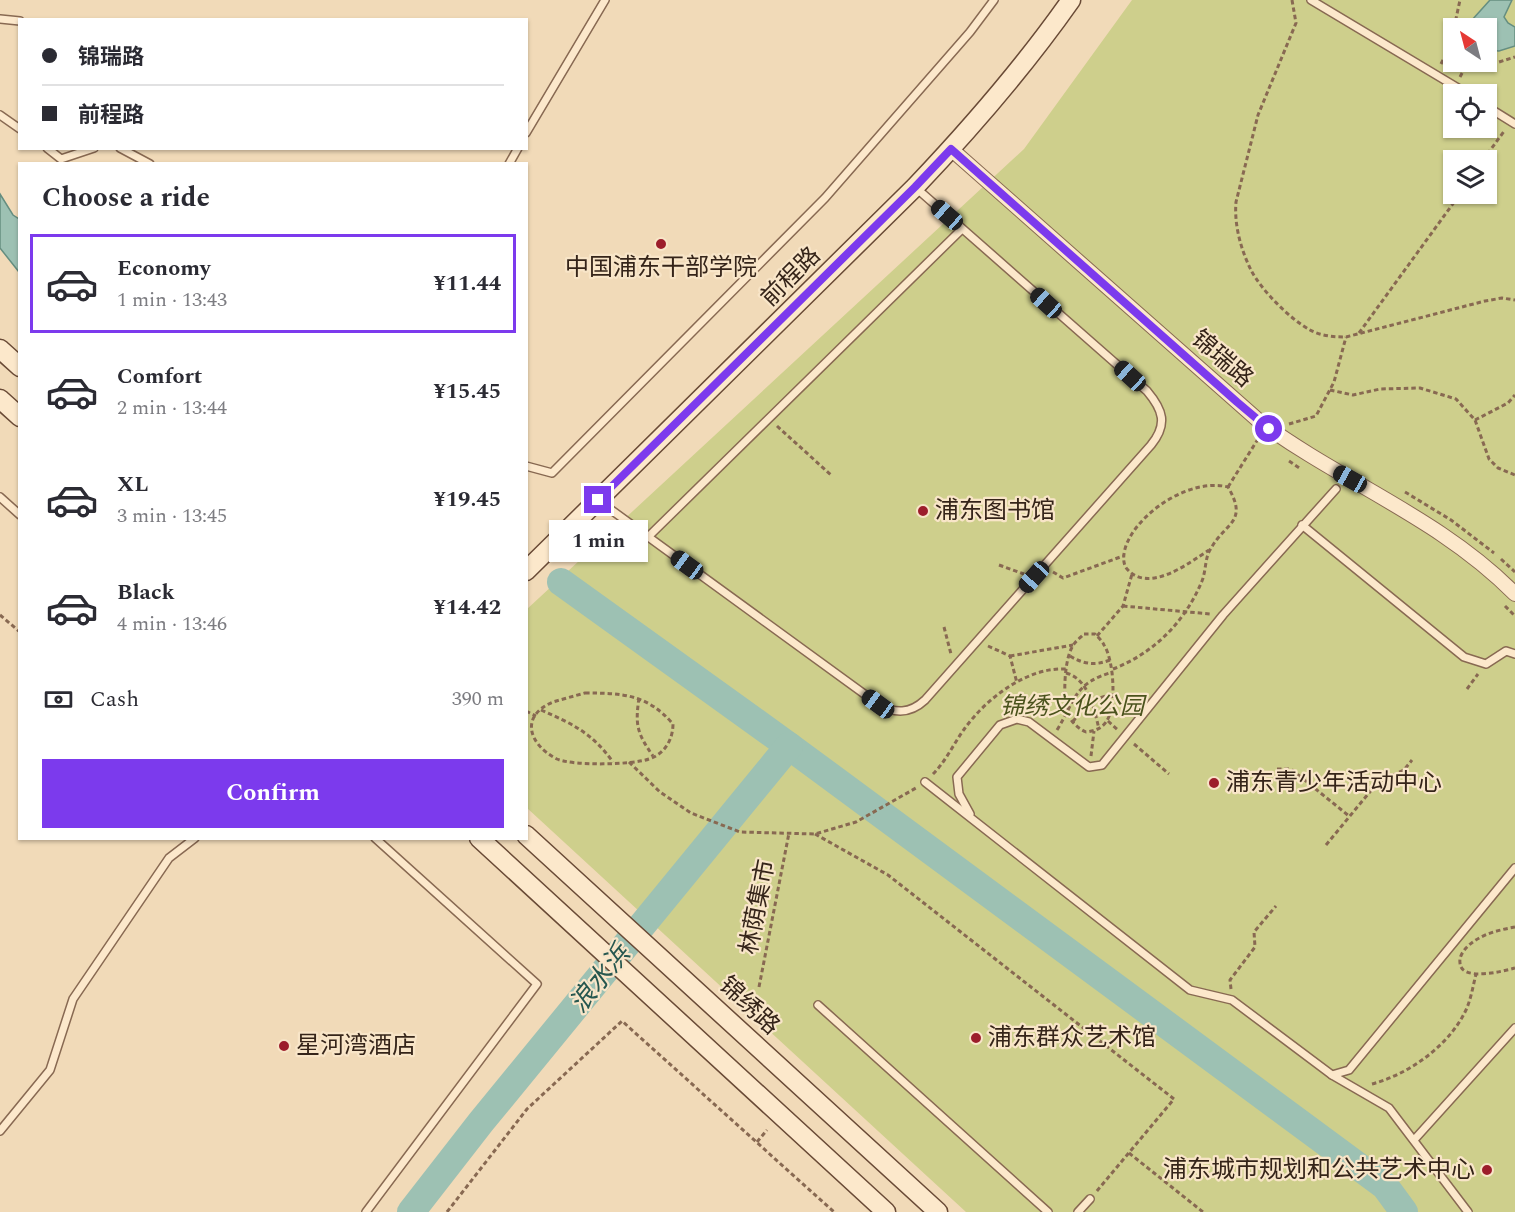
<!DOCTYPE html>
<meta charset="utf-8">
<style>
:root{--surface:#fff;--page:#f2f2f3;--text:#2b2b33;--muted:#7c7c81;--line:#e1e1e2;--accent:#7c3aed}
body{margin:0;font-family:Spectral,"Noto Sans SC",serif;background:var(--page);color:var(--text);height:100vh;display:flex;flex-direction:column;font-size:22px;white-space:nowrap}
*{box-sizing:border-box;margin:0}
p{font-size:20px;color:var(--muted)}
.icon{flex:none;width:33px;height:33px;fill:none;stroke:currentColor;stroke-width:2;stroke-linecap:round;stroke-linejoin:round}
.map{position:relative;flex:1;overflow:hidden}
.panel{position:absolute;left:18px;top:162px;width:510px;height:678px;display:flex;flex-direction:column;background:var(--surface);border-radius:0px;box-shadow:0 2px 4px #0004}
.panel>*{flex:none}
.banner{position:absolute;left:18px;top:18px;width:510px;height:132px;border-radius:0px;box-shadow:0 2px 4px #0004;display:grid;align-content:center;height:132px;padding:0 24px;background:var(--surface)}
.needle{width:39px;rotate:324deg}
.tools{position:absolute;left:1443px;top:18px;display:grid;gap:12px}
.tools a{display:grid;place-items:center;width:54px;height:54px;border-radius:0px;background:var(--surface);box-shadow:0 2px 4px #0004;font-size:30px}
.end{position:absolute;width:27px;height:27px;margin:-14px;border:8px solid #7c3aed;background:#fff;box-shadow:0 0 0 3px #fff}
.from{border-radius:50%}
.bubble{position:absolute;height:42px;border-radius:0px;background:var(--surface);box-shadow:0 2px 4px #0004;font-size:20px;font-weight:700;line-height:42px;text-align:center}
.car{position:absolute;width:18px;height:36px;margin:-18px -9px;border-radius:8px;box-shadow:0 0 4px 2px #0007;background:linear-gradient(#222 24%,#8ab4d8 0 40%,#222 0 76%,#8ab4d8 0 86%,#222 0)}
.banner b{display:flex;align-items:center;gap:21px;height:57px;font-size:22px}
.banner b+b{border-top:2px solid var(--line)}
.banner i{width:15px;height:15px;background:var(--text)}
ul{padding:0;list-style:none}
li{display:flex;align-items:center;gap:18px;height:99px;margin:0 12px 9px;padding:0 12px;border:3px solid transparent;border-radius:0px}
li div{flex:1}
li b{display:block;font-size:22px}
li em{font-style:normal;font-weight:700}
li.current{border-color:var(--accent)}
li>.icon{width:54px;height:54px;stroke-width:1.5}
h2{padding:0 24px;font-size:27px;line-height:72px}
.pay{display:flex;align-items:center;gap:15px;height:66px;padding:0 24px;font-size:22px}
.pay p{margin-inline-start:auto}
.cta{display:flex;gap:12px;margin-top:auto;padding:12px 24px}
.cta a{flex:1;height:69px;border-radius:0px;background:var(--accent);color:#fff;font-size:24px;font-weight:700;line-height:69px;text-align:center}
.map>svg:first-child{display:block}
.green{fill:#cecf8c;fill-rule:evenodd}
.water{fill:#9dc1b3;stroke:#658e80;stroke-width:1.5}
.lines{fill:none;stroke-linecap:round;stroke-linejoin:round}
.river{stroke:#9dc1b3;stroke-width:28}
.lane-casing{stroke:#886952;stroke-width:10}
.street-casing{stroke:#886952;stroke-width:16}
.secondary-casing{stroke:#694a36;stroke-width:21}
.path{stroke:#886952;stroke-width:3;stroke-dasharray:4.5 3;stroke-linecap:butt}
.lane{stroke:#fce8cb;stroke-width:7}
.street{stroke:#fce8cb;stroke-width:14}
.secondary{stroke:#fce8cb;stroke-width:18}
.route{stroke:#7c3aed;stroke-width:8}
.poi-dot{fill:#9c1d2b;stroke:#f8e5c8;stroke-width:2}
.labels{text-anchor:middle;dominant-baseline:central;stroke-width:4.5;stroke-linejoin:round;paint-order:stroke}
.poi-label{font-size:24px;fill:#352419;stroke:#f8e5c8;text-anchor:start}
.street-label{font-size:24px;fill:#352419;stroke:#f8e5c8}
.park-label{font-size:24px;font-style:italic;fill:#4b531d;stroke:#f8e5c8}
.water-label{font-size:26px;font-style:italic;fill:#26574f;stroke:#f8e5c8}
</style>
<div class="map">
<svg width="1515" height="1212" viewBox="0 0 1515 1212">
<rect width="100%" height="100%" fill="#f1dab8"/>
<path class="green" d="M1132,0h383v1212h-549l-439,-404 -1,-198 498,-461zM1454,28h32v34h-32zM1454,94h32v34h-32zM1454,160h32v34h-32z"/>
<g class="water">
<polygon points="1490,0 1512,0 1504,17 1508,23 1515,27 1515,46 1499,51 1487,50 1486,28 1468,28 1472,20"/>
<polygon points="0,194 13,215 19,219 19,272 0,248"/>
</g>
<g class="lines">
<g class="river">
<polyline points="561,582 789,746 1385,1186 1404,1212"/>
<polyline points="411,1212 481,1122 789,746"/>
</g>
<g class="lane-casing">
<g id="lane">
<polyline points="1311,0 1468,94"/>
<polyline points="0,19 20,21"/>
<polyline points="1486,106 1515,124"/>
<polyline points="0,115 20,129"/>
<polyline points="526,133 605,0"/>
<polyline points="47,148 61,159 94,148"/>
<polyline points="120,148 150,164"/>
<polyline points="509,164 518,148"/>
<polyline points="526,466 552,473 825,198 970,32 994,0"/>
<polyline points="0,497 20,515"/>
<path d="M599,501l279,203c17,10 32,10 47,-4l226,-255c17,-21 12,-35 -4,-54l-232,-204"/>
<polyline points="1302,525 1464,657 1486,664 1506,651 1515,654"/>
<polyline points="648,537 962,229"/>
<polyline points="925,782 1190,990 1232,1000 1332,1075 1349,1070 1515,868"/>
<polyline points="970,814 959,794 957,777 1000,725 1017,719 1029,722 1089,767 1102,765 1223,615 1336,489"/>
<polyline points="818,1005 1048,1212"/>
<polyline points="1332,1075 1389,1108 1468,1212"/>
<polyline points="0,1131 50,1070 73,999 169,858 195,838"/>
<polyline points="1414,1140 1515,1028"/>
<polyline points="366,1212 537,984 375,838"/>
<polyline points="1078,1212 1090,1199"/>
</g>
</g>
<g class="street-casing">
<path id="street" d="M951,149l308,272c84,62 181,97 256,173"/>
</g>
<g class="secondary-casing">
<g id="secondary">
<polyline points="0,349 20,367"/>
<polyline points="0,399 20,417"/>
<path d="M526,571l389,-384c56,-59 109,-120 156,-187"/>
<polyline points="526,835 938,1212"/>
<polyline points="479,838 886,1212"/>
</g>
</g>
<g class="path">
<path d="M1292,0l4,23 -38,92 -22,87c-2,23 5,48 15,68 10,20 39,49 59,60 11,6 24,7 36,7l139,-36 17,-3 13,2"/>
<polyline points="1454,28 1460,0"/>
<polyline points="1450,46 1454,30"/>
<polyline points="1472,62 1480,68 1515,57"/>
<polyline points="1441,64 1450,46 1454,48"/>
<polyline points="1460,77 1468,62"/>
<polyline points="1483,160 1505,130"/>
<polyline points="1359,333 1460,194"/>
<polyline points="1330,390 1353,395 1380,389 1420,388 1456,399 1475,420 1489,459 1498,468 1515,475"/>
<polyline points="1475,420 1508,403 1515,395"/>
<polyline points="1289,424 1316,416 1334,382 1346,337"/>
<polyline points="777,426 831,475"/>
<polyline points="1289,461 1301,469"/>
<polyline points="1228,487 1258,439"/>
<polyline points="1405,492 1451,520 1494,553"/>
<polyline points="1501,559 1515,572"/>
<polyline points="999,565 1024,574"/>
<polyline points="1053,572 1063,578 1123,556"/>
<polyline points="1123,606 1210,614"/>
<polyline points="1505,606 1515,616"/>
<polyline points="0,615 20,632"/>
<polyline points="944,627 951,654"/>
<path d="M1084,634h11c3,3 7,7 9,11 10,15 13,63 2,77 -5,7 -12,9 -20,10 -9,-4 -16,-11 -19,-21 -4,-15 -3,-54 7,-67 2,-3 7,-7 10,-10z"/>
<polyline points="1097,636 1123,606 1132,574"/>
<polyline points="988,646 1010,656 1017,683"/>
<polyline points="1010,656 1073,645"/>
<path d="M1070,656c13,8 25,10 40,4"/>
<path d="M1113,669c41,-16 72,-47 89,-88 4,-10 3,-23 8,-31 15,-28 39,-27 18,-63 -35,-9 -83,21 -99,52 -5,9 -8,23 -2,30 22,25 62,-6 82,-19"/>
<path d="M1066,673c23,6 28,36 33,56"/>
<polyline points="1467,689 1478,674"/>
<path d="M585,693c37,0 62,1 88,31 0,15 -8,30 -24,35 -17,6 -76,7 -92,0 -28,-14 -38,-43 -4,-57 10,-3 21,-6 32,-9z"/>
<path d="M639,698c-4,27 -2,35 14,58"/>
<path d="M541,710c32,14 51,23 72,52"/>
<polyline points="526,711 536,716"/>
<polyline points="1108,721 1118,730"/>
<path d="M1073,722c9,-14 21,-25 39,-27"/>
<path d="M1057,730c19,-31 17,-47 56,-58"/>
<polyline points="1134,744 1169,774"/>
<polyline points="1091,756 1094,731"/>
<polyline points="629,762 660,792 691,813 740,832 815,834 856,822 916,788"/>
<polyline points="1277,769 1291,769 1349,816"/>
<path d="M933,774c13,-13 21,-31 32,-46 22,-30 62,-61 101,-59"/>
<polyline points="815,834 888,875 1174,1099 1096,1192"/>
<polyline points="1326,845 1378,782 1404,770 1412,760"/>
<path d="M1515,927c-16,3 -35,7 -48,20 -4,4 -8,10 -7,16 1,19 44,8 55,5"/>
<polyline points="759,987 789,833"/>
<polyline points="1231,989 1230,980 1255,947 1254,932 1276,906"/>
<path d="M1372,1084c37,-10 77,-38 94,-74 5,-11 7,-24 10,-36"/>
<polyline points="757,1142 767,1130"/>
<polyline points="1129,1153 1203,1212"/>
<polyline points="447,1212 527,1109 622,1021 834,1212"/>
</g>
<use href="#lane" class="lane"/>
<use href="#street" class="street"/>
<use href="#secondary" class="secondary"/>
</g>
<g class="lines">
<polyline class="route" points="598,500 915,187 951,149 1237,402 1269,429"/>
</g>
<g class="poi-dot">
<circle cx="661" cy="244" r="6"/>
<circle cx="923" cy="511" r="6"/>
<circle cx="1214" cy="783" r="6"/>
<circle cx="976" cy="1038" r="6"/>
<circle cx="284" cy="1046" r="6"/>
<circle cx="1487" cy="1170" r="6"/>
</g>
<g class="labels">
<g class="poi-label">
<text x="661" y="268" text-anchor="middle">中国浦东干部学院</text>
<text x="935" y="511">浦东图书馆</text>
<text x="1226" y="783">浦东青少年活动中心</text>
<text x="988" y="1038">浦东群众艺术馆</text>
<text x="296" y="1046">星河湾酒店</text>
<text x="1475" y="1170" text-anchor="end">浦东城市规划和公共艺术中心</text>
</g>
<g class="street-label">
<text transform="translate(791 277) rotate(-45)">前程路</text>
<text transform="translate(1222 359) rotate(41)">锦瑞路</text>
<text transform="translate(758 907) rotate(-79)">林荫集市</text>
<text transform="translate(749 1006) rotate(43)">锦绣路</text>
</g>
<g class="park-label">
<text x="1072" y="707">锦绣文化公园</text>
</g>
<g class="water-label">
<text transform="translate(600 979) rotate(-51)">浪水浜</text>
</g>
</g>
</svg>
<div class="tools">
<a><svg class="needle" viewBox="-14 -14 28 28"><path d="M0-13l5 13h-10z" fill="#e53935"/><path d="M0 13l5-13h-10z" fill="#7c7c81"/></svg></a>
<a><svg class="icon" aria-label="locate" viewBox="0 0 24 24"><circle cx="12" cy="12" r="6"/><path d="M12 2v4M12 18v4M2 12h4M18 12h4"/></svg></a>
<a><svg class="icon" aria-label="layers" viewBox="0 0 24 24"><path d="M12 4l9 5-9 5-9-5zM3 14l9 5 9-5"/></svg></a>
</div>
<i class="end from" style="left:1269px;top:429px"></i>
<i class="end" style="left:598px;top:500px"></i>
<div class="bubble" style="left:549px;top:520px;width:99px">1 min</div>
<i class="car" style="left:947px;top:215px;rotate:311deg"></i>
<i class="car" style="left:1046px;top:303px;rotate:312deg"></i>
<i class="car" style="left:1130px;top:376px;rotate:312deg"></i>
<i class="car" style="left:1350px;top:479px;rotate:299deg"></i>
<i class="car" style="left:687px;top:565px;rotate:306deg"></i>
<i class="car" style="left:1034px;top:577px;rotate:222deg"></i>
<i class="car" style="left:878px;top:704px;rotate:306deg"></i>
<div class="banner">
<b><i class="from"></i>锦瑞路</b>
<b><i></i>前程路</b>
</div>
<section class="panel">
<h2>Choose a ride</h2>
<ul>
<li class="current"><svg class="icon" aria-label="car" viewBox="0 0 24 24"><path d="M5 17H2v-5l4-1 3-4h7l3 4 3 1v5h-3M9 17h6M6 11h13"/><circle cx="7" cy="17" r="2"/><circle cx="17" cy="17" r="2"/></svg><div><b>Economy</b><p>1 min · 13:43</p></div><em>¥11.44</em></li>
<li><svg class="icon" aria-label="car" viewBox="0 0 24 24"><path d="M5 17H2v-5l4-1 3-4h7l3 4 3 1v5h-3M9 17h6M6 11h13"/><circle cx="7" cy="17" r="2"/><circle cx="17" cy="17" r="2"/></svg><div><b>Comfort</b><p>2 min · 13:44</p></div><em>¥15.45</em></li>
<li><svg class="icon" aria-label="car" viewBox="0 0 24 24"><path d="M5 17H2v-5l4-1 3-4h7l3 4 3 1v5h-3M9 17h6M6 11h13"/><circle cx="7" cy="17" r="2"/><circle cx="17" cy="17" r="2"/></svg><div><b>XL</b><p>3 min · 13:45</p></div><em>¥19.45</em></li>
<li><svg class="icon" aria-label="car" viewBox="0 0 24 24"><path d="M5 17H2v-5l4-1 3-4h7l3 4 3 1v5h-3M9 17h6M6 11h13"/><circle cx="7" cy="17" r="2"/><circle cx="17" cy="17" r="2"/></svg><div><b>Black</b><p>4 min · 13:46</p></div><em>¥14.42</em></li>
</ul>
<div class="pay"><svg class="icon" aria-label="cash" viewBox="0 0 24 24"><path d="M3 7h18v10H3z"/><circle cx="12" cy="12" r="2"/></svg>Cash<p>390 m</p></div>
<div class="cta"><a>Confirm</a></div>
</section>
</div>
